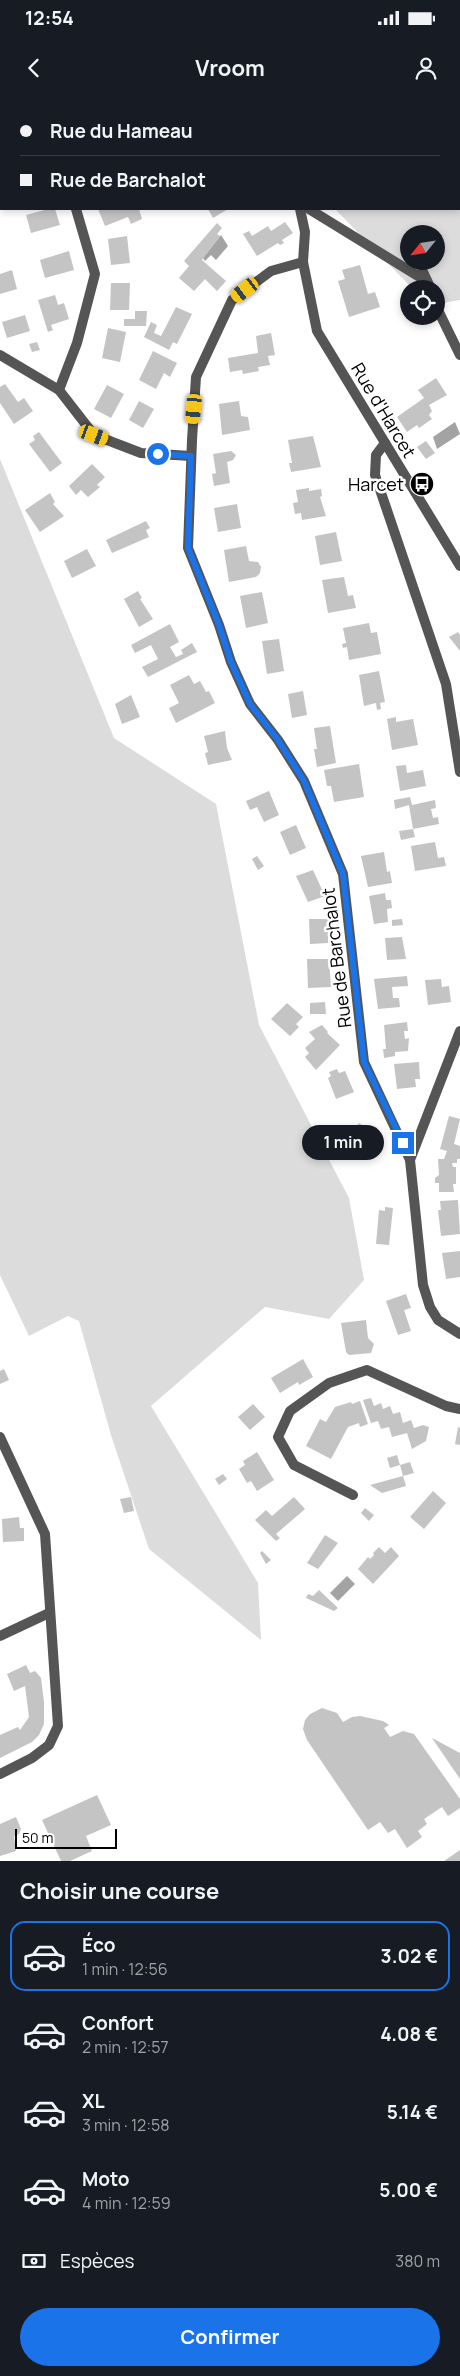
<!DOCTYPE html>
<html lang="fr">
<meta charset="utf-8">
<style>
:root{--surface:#171b24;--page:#242831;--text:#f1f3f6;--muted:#9ea1a6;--line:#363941;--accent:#1a73e8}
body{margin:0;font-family:Manrope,sans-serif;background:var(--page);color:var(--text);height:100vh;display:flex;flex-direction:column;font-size:19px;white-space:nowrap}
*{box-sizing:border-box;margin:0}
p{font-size:16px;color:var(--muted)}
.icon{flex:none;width:28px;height:28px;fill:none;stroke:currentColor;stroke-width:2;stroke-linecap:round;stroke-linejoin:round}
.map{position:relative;height:1761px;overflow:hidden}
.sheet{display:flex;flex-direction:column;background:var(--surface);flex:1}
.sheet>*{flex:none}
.guide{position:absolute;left:0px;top:0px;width:460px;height:110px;box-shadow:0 2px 8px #0003;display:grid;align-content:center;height:110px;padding:0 20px;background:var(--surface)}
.needle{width:32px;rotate:240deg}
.fabs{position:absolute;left:400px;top:125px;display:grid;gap:10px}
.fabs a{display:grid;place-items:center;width:45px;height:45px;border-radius:50%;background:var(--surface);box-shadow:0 2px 8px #0003;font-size:25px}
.scale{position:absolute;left:15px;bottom:12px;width:102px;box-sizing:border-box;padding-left:5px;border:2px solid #000;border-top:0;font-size:14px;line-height:18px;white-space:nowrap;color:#000;-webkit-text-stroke:4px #fff;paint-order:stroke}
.end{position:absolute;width:22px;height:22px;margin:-11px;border:6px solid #1a73e8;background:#fff;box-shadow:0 0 0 2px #fff}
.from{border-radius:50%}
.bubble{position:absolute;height:35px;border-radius:18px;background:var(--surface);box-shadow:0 2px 8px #0003;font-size:16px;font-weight:700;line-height:35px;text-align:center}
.car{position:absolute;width:15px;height:30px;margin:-15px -8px;border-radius:6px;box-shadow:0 0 4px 1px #0007;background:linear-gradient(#f5c518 24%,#345 0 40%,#f5c518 0 76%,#345 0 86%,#f5c518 0)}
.guide b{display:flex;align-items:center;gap:18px;height:48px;font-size:19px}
.guide b+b{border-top:1px solid var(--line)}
.guide i{width:12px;height:12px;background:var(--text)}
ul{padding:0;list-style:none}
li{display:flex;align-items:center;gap:15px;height:70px;margin:0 10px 8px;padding:0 10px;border:2px solid transparent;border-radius:15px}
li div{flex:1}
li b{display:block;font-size:19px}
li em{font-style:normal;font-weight:700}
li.current{border-color:var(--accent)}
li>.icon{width:45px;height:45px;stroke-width:1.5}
h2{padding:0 20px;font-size:22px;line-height:60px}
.pay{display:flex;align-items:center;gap:12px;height:55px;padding:0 20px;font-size:19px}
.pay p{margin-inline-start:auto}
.cta{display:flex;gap:10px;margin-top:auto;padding:10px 20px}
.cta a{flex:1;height:58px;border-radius:30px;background:var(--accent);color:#fff;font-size:20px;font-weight:700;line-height:58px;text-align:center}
.status{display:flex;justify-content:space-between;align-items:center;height:35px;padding:0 25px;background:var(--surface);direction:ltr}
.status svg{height:14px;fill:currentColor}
header{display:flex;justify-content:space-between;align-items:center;height:65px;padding:0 20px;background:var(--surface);font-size:22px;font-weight:700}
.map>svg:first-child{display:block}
.green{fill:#dcdcdc;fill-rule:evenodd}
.water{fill:#a3a3a3}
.building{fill:#c4c4c4}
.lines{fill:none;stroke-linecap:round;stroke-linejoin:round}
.minor{stroke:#555;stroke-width:10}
.route{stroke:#1a73e8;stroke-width:6}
.labels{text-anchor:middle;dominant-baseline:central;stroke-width:5;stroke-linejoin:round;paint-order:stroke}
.street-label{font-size:18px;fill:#000;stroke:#fff}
.poi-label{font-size:18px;fill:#000;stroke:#fff;text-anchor:end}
</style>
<div class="status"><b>12:54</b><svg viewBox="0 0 49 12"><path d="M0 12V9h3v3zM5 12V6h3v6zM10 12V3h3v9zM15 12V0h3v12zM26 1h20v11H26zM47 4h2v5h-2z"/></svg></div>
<header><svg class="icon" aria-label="back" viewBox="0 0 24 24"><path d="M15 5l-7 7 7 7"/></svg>Vroom<svg class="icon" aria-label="person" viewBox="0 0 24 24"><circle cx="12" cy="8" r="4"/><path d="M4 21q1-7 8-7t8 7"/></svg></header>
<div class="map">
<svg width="460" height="1761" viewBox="0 0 460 1761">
<rect width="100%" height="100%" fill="#fff"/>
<g class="green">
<path d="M282,0h178v200l-24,4v-15h-23l-78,-80h124v-108zM409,134h27v27h-27z"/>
<polygon points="0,359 114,638 216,704 259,925 349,1098 364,1180 329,1219 265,1207 151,1306 258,1483 261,1540 149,1449 111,1335 79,1221 68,1216 29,1236 0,1175"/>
</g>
<g class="water">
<polygon points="221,135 228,146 216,160 211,155 205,161 203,158"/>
<polygon points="455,322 460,334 437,349 433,337"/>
<polygon points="347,1476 355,1484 338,1501 330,1493"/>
</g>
<g class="building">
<polygon points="48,109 55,109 60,125 31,133 26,115"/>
<polygon points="98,109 139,109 142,119 131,124 128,117 105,126"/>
<polygon points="208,109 228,109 213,118"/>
<polygon points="285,122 293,133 282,140 284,143 280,145 278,143 257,156 243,134 249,131 252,136 268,126 271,131"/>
<polygon points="217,123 222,128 217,134 220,136 202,160 226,181 217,191 205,179 194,191 179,178 189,166 184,161"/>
<polygon points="127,136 130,163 111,165 108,139"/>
<polygon points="69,151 74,170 45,178 40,160"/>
<polygon points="360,165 368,194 375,192 380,207 349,217 338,181 345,179 342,170"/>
<polygon points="12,170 17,189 0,194 0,174"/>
<polygon points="111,183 130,183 129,210 110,210"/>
<polygon points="55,195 58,205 64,203 69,219 51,225 53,230 48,232 38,200"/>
<polygon points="176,207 192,214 177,244 173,242 169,250 144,237 151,222 157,225 154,233 161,236"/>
<polygon points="135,211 147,211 146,226 124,226 124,219 135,219"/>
<polygon points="25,215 30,231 7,238 2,222"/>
<polygon points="108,228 126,232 120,262 102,258"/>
<polygon points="271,233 275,255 268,256 270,265 258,267 259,271 243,274 242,270 230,272 228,258 258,253 256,236"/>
<polygon points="37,242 40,250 32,252 29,244"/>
<polygon points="153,251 177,263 170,277 164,273 156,289 139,280"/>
<polygon points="436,278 447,295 429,305 432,311 429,315 432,319 419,328 417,325 407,332 397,317 424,298 418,290"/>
<polygon points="5,284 18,302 24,298 33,311 14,324 0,303 0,287"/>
<polygon points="107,285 124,294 111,318 94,309"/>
<polygon points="139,301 154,309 143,328 129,320"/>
<polygon points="239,301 241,316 248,317 250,330 222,335 219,304"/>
<polygon points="39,332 62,363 50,372 29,344 35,340 33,336"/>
<polygon points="313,336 321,367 291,372 289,363 292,363 288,340"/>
<polygon points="426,341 435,353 426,359 417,347"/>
<polygon points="231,351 236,355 233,360 227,362 230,383 214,386 212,374 216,373 213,354"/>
<polygon points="92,364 105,377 97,385 100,387 88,397 81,390 76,395 69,386"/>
<polygon points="309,388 309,391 321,389 322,396 320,397 326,416 302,420 301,413 295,414 293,403 298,402 296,390"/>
<polygon points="50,393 55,402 53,404 64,416 40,432 25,410"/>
<polygon points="237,404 241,428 218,432 214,408"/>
<polygon points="146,421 150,428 146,430 149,437 112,453 106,440"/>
<polygon points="336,432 342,461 320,465 315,436"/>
<polygon points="246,446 249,461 258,462 261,467 260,473 256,477 229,482 224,450"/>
<polygon points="87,449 96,466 72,478 64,461"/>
<polygon points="344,477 348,496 353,495 356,508 328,513 322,480"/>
<polygon points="138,491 142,498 140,499 153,519 139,527 124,499"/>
<polygon points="262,492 268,523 246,528 240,496"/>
<polygon points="369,523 371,533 377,532 381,554 349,560 347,547 343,548 342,544 346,543 343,528"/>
<polygon points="170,524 179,542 170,547 176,557 183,554 181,550 192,543 197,552 148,577 142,567 158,559 151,545 135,553 131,545"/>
<polygon points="458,532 460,535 460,551 449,537"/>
<polygon points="279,539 284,571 267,574 262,541"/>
<polygon points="379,571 385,602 380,603 381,609 377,610 376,603 364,606 359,575"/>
<polygon points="189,575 194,584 200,581 206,592 209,591 215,603 176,623 169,608 179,603 170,585"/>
<polygon points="303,591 307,615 292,618 288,594"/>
<polygon points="131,595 140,617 122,624 115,604"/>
<polygon points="396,617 396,622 413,619 418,645 392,650 387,619"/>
<polygon points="330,626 336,663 317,667 314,649 317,649 314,628"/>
<polygon points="225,631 227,648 232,660 208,665 205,653 208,652 204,636"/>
<polygon points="359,664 364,697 334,702 331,686 327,686 324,670"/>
<polygon points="406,665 407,673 423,670 426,686 400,691 396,666"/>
<polygon points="269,691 279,715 264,722 257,707 250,710 246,701"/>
<polygon points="410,697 412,705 435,700 436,708 431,709 433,718 438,717 439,724 413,729 409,705 395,709 394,700"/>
<polygon points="296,725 306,748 290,755 280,732"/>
<polygon points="413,729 415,737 401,740 399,731"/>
<polygon points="435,742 438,758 444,757 446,766 415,771 411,746"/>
<polygon points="384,752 387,772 390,771 392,783 368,787 361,756"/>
<polygon points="257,756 264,766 258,770 252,759"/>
<polygon points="313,770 325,796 308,802 296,776"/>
<polygon points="385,793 386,800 391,800 392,808 387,809 388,822 374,824 369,796"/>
<polygon points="309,819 328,819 328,843 310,844"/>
<polygon points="402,819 403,825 392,826 392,820"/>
<polygon points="402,837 406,859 387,860 385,838"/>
<polygon points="307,859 329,859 331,887 308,888"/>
<polygon points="407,876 408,886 392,887 393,898 399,898 400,907 378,909 374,879"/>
<polygon points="441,879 442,887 449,886 451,902 428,905 425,880"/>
<polygon points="325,902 326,914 310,914 310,903"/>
<polygon points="287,903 303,917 296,924 299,927 290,936 271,919"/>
<polygon points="407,922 408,931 404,931 405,939 409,938 408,951 395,952 395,956 384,958 383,949 386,949 384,925"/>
<polygon points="322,925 328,932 327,933 340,945 316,970 305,957 309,953 305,948 315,939 309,932"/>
<polygon points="419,962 420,979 415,979 416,987 397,989 394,964"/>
<polygon points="337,969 339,973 345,971 354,992 336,999 328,978 331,976 329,972"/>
<polygon points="449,1016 460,1019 454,1044 460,1046 460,1059 457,1059 457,1063 452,1063 453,1067 456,1067 456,1084 453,1084 454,1092 439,1092 439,1083 435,1083 435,1078 439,1075 438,1059 444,1059 447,1051 440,1049"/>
<polygon points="359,1023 370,1030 362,1044 368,1048 362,1057 345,1048 350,1038 346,1036 351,1028 354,1030"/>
<polygon points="458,1100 460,1134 441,1136 438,1110 441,1110 440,1101"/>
<polygon points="385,1107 393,1108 389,1145 376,1144 379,1110 385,1111"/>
<polygon points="460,1151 460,1177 446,1179 442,1153"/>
<polygon points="406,1194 411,1208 404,1210 411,1231 398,1235 386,1201"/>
<polygon points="366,1220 368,1238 374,1244 371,1253 349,1255 346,1252 341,1223"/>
<polygon points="303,1259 313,1277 299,1285 298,1282 280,1293 271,1278"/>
<polygon points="4,1269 9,1280 0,1284 0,1271"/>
<polygon points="371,1298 374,1306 381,1303 383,1309 390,1306 393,1314 400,1312 403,1323 411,1320 414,1328 423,1325 429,1327 426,1341 412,1349 407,1333 392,1337 389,1327 381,1329 378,1321 371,1323 363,1300"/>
<polygon points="360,1301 368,1324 360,1327 359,1323 348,1327 331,1359 306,1346 320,1319 326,1322 335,1307 351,1302 352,1304"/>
<polygon points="253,1304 265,1317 250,1330 238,1317"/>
<polygon points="458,1327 460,1328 460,1345 455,1344"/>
<polygon points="257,1352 274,1380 257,1391 251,1381 247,1383 239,1369 245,1365 243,1361"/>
<polygon points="397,1355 400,1365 390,1368 387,1358"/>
<polygon points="410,1362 414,1373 403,1376 400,1365"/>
<polygon points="223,1374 227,1379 219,1385 215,1379"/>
<polygon points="403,1376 406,1386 382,1393 370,1385"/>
<polygon points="433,1391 446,1403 424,1429 410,1417"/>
<polygon points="131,1397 134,1411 124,1413 120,1399"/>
<polygon points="294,1397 305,1409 276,1434 280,1438 276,1441 255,1420 266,1410 272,1416"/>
<polygon points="365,1408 374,1415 369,1421 361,1413"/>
<polygon points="19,1417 20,1428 24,1428 24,1441 3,1442 2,1419"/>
<polygon points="325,1435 338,1443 318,1469 307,1463"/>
<polygon points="379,1447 385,1453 391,1447 399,1456 373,1484 358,1469 368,1457 370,1459 374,1455 373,1453"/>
<polygon points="262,1451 271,1460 266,1464 260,1453"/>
<polygon points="319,1490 338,1508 334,1511 306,1498 308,1494 313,1496"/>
<polygon points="26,1565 30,1573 35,1571 41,1578 44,1602 44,1624 39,1635 32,1642 0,1658 0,1635 18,1627 20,1630 29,1617 25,1586 14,1591 7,1574"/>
<polygon points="322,1608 337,1613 343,1622 352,1617 360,1616 383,1621 389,1625 384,1628 390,1637 403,1631 414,1634 460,1699 460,1708 448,1716 442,1707 424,1719 427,1724 418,1731 422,1737 407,1748 395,1729 388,1733 380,1722 368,1730 307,1640 303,1629 305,1620 310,1614"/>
<polygon points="432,1638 460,1653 460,1679"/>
<polygon points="97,1695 111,1725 86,1736 92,1751 70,1761 61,1761 42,1720"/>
<polygon points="16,1717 21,1729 19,1734 14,1736 16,1751 0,1756 0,1724"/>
<polygon points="460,1750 460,1761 444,1761"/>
</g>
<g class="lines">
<g class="minor">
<polyline points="270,0 271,1"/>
<polyline points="25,1 26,0"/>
<polyline points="0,23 1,23"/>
<polyline points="300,109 305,132 303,162 317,231 460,466"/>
<polyline points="309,109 418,176 423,172 431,189"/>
<polyline points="303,162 271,171 232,200 196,277 192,340 188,448 219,525 231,562 250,604 278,640 304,681 343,774 364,962 410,1060"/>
<polyline points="436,206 460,255"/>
<polyline points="0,255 59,290 94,335 141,353 191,356"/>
<polyline points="59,290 77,243 95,174 76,109"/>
<polyline points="385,343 376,355 375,375 446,584 460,672"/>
<polyline points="460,931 410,1060 423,1185 430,1207 438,1220 460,1234"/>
<polyline points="0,1337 45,1434 58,1626 49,1645 32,1658 0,1674"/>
<polyline points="353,1395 294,1365 278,1337 290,1311 329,1283 367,1270 446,1306 460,1309"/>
<polyline points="0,1536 49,1513"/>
</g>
</g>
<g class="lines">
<polyline class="route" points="158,354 191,356 188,448 219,525 231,562 250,604 278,640 304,681 343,774 364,962 403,1043"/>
</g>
<defs>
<g id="bus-disc" transform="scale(1.25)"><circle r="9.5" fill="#000" stroke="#fff"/><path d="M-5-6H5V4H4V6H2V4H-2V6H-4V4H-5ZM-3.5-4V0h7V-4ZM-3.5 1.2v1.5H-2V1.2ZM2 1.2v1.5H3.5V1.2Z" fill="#fff"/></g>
</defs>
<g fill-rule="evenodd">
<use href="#bus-disc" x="422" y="384"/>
</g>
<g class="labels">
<g class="street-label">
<text transform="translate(384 310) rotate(59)">Rue d'Harcet</text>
<text transform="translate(336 858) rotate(-97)">Rue de Barchalot</text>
</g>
<g class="poi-label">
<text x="404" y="384">Harcet</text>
</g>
</g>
</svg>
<div class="fabs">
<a><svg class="needle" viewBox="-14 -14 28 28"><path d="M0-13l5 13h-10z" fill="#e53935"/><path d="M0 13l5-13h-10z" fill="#9ea1a6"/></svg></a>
<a><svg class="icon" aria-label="locate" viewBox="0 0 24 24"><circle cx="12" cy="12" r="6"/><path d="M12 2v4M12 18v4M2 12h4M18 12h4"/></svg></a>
</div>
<div class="scale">50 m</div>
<i class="end from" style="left:158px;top:354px"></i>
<i class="end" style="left:403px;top:1043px"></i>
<div class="bubble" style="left:302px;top:1025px;width:82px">1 min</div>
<i class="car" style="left:245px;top:190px;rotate:233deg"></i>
<i class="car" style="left:194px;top:309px;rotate:185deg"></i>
<i class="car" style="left:94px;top:335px;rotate:111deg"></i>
<div class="guide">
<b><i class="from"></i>Rue du Hameau</b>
<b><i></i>Rue de Barchalot</b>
</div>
</div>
<section class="sheet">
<h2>Choisir une course</h2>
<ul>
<li class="current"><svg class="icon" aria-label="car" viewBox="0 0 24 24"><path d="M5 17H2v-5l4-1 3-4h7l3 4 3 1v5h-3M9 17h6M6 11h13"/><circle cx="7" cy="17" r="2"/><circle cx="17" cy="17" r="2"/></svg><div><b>Éco</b><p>1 min · 12:56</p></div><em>3.02 €</em></li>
<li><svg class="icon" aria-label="car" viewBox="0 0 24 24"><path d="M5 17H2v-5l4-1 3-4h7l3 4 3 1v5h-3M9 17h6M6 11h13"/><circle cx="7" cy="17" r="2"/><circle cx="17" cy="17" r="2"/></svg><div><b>Confort</b><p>2 min · 12:57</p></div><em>4.08 €</em></li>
<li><svg class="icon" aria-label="car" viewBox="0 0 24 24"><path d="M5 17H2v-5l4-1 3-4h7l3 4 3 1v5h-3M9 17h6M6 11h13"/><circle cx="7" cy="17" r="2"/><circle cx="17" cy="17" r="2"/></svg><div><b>XL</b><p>3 min · 12:58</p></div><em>5.14 €</em></li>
<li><svg class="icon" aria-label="car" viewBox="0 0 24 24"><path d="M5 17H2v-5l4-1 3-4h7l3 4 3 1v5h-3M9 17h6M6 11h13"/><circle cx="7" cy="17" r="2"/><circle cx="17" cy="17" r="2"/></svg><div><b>Moto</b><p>4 min · 12:59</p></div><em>5.00 €</em></li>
</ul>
<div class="pay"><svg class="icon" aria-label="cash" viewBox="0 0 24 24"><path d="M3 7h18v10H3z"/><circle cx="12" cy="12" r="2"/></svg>Espèces<p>380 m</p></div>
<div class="cta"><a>Confirmer</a></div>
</section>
